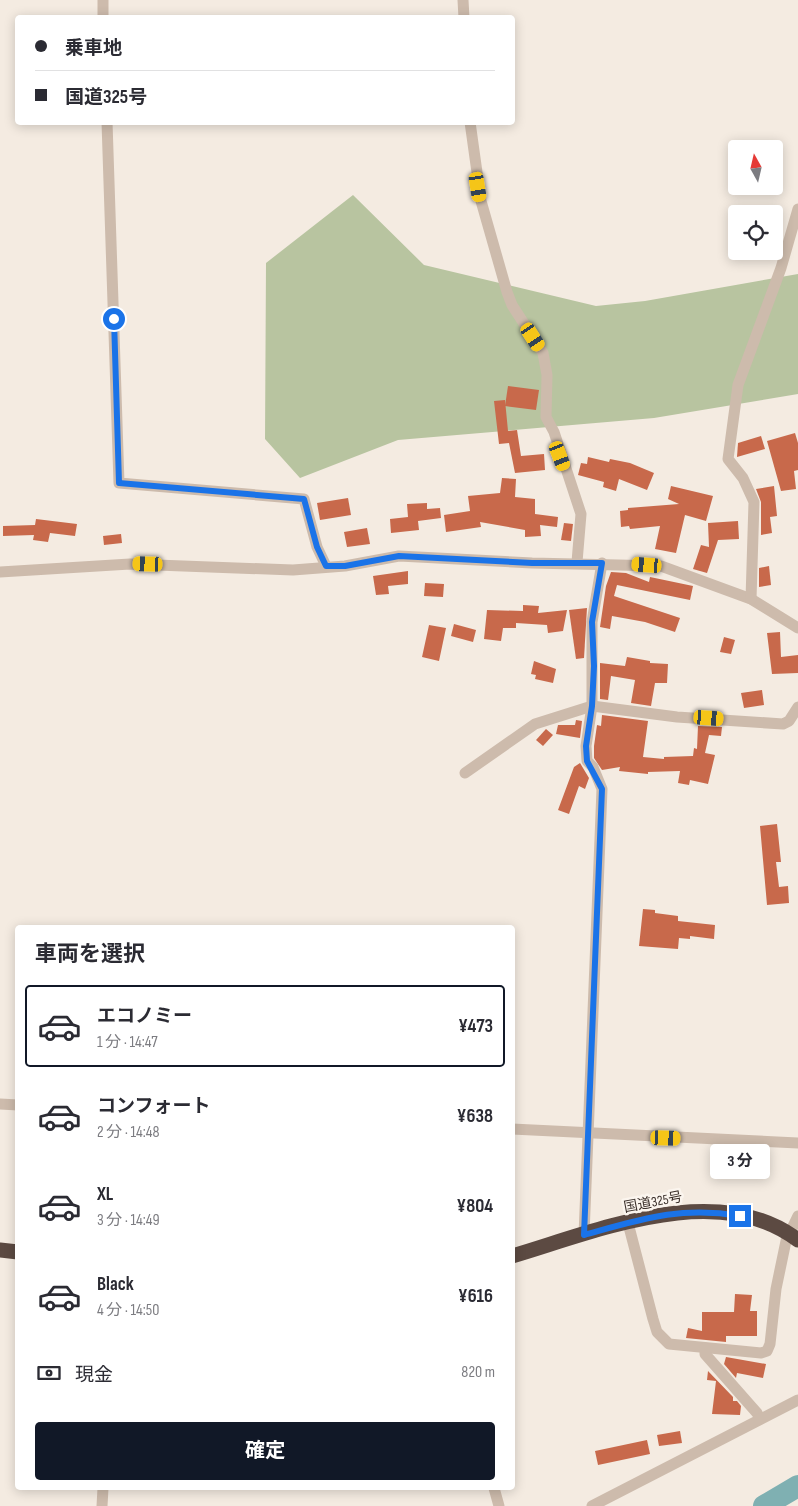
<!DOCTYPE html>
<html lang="ja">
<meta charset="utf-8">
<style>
:root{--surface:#fff;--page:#f2f2f3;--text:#2b2b33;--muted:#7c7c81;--line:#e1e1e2;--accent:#111827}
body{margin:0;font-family:"Sofia Sans Condensed","Noto Sans JP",sans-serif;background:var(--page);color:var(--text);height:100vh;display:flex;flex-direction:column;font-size:19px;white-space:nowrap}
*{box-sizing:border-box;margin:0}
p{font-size:16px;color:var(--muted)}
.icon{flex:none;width:28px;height:28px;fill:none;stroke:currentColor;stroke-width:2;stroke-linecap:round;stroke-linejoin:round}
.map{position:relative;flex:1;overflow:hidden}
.sheet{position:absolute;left:15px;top:925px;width:500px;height:565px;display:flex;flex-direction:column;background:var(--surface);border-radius:5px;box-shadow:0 2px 12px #0003}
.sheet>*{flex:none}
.top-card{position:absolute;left:15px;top:15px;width:500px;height:110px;border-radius:5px;box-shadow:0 2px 12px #0003;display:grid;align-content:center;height:110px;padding:0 20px;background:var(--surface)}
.needle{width:32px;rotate:352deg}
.controls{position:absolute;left:728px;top:140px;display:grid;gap:10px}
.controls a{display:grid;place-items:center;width:55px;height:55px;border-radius:5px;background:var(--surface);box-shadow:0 2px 12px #0003;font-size:25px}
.end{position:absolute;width:22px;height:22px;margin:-11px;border:6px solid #1a73e8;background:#fff;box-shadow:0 0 0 2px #fff}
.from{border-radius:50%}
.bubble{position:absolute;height:35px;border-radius:5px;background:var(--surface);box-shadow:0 2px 12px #0003;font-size:16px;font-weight:700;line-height:35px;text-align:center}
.car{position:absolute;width:15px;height:30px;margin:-15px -8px;border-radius:6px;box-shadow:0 0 4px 1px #0007;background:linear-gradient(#f5c518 24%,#345 0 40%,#f5c518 0 76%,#345 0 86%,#f5c518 0)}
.top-card b{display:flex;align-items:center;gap:18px;height:48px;font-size:19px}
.top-card b+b{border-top:1px solid var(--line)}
.top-card i{width:12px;height:12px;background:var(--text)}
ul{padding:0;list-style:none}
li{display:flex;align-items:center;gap:15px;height:82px;margin:0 10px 8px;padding:0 10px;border:2px solid transparent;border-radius:5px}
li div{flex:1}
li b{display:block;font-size:19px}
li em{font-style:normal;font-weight:700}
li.active{border-color:var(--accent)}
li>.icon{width:45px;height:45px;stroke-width:1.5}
h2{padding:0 20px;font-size:22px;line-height:60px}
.pay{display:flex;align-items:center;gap:12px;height:55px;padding:0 20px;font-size:19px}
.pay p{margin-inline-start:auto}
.primary-button{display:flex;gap:10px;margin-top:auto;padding:10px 20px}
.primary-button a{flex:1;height:58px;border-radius:5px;background:var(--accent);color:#fff;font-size:20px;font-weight:700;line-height:58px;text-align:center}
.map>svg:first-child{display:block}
.green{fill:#b8c4a0}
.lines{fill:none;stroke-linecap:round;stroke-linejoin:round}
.river{stroke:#7fb0b2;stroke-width:22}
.building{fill:#c8694b}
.street{stroke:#cdbbac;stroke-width:11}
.highway{stroke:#5c4a42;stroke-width:15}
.route{stroke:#1a73e8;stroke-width:6}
.labels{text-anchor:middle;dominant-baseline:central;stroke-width:5;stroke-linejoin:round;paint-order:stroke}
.street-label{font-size:14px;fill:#3b302b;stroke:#fbf5ee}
</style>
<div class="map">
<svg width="798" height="1506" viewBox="0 0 798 1506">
<rect width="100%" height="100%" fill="#f4ebe1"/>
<polygon class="green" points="353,195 424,265 596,306 645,301 798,274 798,394 654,418 398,440 300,478 265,439 266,263"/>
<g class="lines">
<polyline class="river" points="764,1506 798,1486"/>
</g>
<g class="building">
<polygon points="508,386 539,390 536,410 505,406"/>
<polygon points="505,400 508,431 517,430 521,456 544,454 545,470 515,473 509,443 499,444 494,401"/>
<polygon points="795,433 798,443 798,470 794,471 796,489 781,491 767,441"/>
<polygon points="761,436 765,449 737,457 738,443"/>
<polygon points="588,457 609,462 610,459 630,463 654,473 647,490 619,479 616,491 603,487 604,482 578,475 581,463 587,464"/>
<polygon points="502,478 516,479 515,497 535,499 535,514 558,517 557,527 540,525 541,536 525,537 525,530 480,522 481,527 446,532 444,515 470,511 468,496 500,493"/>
<polygon points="671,486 713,496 706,521 685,515 676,553 655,549 660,526 630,529 629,526 621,527 620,511 628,510 628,508 679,504 668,499"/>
<polygon points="774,486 777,516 770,517 772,533 761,535 761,502 756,489"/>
<polygon points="348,498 351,515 320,520 317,503"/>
<polygon points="427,503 427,509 440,508 441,518 418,521 419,530 391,533 390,519 408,517 407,504"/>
<polygon points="36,519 77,524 75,536 50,533 48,542 33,540 34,535 3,536 3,526 35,525"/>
<polygon points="738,521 739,539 718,540 707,573 693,569 701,545 709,547 708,523"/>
<polygon points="564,523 573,524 571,541 561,540"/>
<polygon points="367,528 370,544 347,547 344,532"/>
<polygon points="121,534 122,543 104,545 103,536"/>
<polygon points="769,566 771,585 759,587 759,568"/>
<polygon points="408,571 408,584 388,586 389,594 376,595 373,576"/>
<polygon points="611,572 626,573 649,582 650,577 693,586 690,600 617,585 614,596 680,618 675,632 645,622 612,616 610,629 600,627 606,586"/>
<polygon points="425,583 444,584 443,597 424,596"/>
<polygon points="523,605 539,606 538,613 567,610 563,631 548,633 547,625 516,623 516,628 503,628 501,641 484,639 487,610 523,611"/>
<polygon points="587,608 584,658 576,659 569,610"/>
<polygon points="454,624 476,630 473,642 451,636"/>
<polygon points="429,625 446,628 439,661 422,657"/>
<polygon points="780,632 781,657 798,655 798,673 772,674 767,633"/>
<polygon points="724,637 735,640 731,654 720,652"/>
<polygon points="627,657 650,661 650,663 668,664 667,683 655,683 651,706 631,703 635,680 611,676 608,700 600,699 600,663 625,666"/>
<polygon points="534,661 556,669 553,683 535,679 536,675 531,674"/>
<polygon points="762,690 764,705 744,708 741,693"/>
<polygon points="602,715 648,721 643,757 664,759 664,757 693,756 694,748 697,749 698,726 722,727 721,736 709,735 705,753 715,755 708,784 690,780 689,785 678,783 680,771 648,772 648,774 619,771 620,767 602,770 594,758 594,746 597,725 601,726"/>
<polygon points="576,720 582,721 580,738 556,734 558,725 575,725"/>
<polygon points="546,729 553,735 543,746 536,740"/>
<polygon points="580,763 589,778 585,789 579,786 569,814 558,810 574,767"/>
<polygon points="777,824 781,862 776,862 779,887 788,886 789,903 767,905 760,826"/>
<polygon points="643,909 655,910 655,913 678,916 678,921 715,925 714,939 690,936 690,939 679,938 678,949 639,946"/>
<polygon points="735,1294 752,1295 750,1311 757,1311 757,1336 726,1336 726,1342 686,1338 688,1328 702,1331 702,1312 734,1312"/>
<polygon points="726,1357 766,1364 763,1378 737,1373 736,1378 724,1364"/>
<polygon points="708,1371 733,1397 733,1401 737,1401 741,1406 740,1415 712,1414 716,1381 707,1380"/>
<polygon points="680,1431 682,1443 659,1446 657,1435"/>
<polygon points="647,1440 650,1454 598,1465 595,1451"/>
</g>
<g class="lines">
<g class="street">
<polyline points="103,0 103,18"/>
<polyline points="463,0 464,18"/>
<polyline points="107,122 119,483 304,499 317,547 326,566"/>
<polyline points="470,122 481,201 507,292 512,305 543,353 547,375 546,417 554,432 581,514 577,562"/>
<polyline points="0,572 130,564 293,570 345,566 399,556 532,563 661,566 751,599 798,628"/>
<polyline points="751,599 754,502 743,478 728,459 738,385 781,268 798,209"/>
<polyline points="465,773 535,724 592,706 677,717 783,724 789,721 798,707"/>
<polyline points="0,1104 18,1105"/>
<polyline points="512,1129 798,1143"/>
<polyline points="628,1223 653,1319 657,1332 669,1344 761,1353 767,1351 770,1344 776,1289 786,1241 798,1216"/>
<polyline points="584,1235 602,789 593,767 587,761 586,746 592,706 592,622 602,563"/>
<polyline points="705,1348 705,1354 757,1413 760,1419"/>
<polyline points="494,1488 499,1506"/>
<polyline points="102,1506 103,1488"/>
<polyline points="592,1506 798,1400"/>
</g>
<g class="highway">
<polyline points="0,1250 18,1252"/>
<path d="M512,1256c85,-25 206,-77 286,-16"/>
</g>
</g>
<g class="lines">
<path class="route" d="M114,319l5,164 185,16 13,48 9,19h19l54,-10 133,7h70l-10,59 2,44 -2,40 -6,40 1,15 15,28 -18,446c58,-16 96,-29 156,-19"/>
</g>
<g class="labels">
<g class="street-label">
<text transform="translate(653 1202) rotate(-11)">国道325号</text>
</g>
</g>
</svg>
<div class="controls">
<a><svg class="needle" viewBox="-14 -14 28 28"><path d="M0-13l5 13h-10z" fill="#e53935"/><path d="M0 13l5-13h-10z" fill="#7c7c81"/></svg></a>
<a><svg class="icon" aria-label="locate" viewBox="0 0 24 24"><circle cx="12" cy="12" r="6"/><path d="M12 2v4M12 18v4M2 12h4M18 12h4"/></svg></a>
</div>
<i class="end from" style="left:114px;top:319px"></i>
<i class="end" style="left:740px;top:1216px"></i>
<div class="bubble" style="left:710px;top:1144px;width:60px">3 分</div>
<i class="car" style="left:478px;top:187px;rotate:171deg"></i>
<i class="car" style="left:533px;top:337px;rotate:147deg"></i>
<i class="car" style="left:560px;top:456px;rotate:159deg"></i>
<i class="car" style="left:148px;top:564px;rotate:272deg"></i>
<i class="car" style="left:647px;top:565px;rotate:274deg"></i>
<i class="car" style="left:709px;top:718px;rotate:94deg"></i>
<i class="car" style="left:666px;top:1138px;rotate:92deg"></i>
<div class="top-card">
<b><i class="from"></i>乗車地</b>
<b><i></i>国道325号</b>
</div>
<section class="sheet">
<h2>車両を選択</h2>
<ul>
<li class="active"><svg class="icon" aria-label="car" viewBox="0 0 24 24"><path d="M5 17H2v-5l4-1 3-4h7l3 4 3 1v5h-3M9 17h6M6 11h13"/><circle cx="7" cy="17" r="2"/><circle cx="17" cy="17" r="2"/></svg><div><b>エコノミー</b><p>1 分 · 14:47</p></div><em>¥473</em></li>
<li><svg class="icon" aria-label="car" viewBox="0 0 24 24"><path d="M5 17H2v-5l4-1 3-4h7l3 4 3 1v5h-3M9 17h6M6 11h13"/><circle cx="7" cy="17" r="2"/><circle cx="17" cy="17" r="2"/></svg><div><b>コンフォート</b><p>2 分 · 14:48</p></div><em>¥638</em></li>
<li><svg class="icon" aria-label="car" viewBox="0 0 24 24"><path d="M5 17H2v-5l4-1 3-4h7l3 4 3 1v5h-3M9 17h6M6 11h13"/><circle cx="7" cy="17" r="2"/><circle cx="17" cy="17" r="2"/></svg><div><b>XL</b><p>3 分 · 14:49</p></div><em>¥804</em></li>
<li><svg class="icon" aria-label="car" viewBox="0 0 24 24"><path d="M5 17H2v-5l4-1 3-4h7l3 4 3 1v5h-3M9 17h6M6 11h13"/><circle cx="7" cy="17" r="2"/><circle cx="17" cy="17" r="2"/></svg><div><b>Black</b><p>4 分 · 14:50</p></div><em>¥616</em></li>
</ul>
<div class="pay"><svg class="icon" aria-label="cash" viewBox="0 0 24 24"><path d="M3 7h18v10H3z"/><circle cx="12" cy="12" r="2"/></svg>現金<p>820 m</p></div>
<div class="primary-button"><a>確定</a></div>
</section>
</div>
